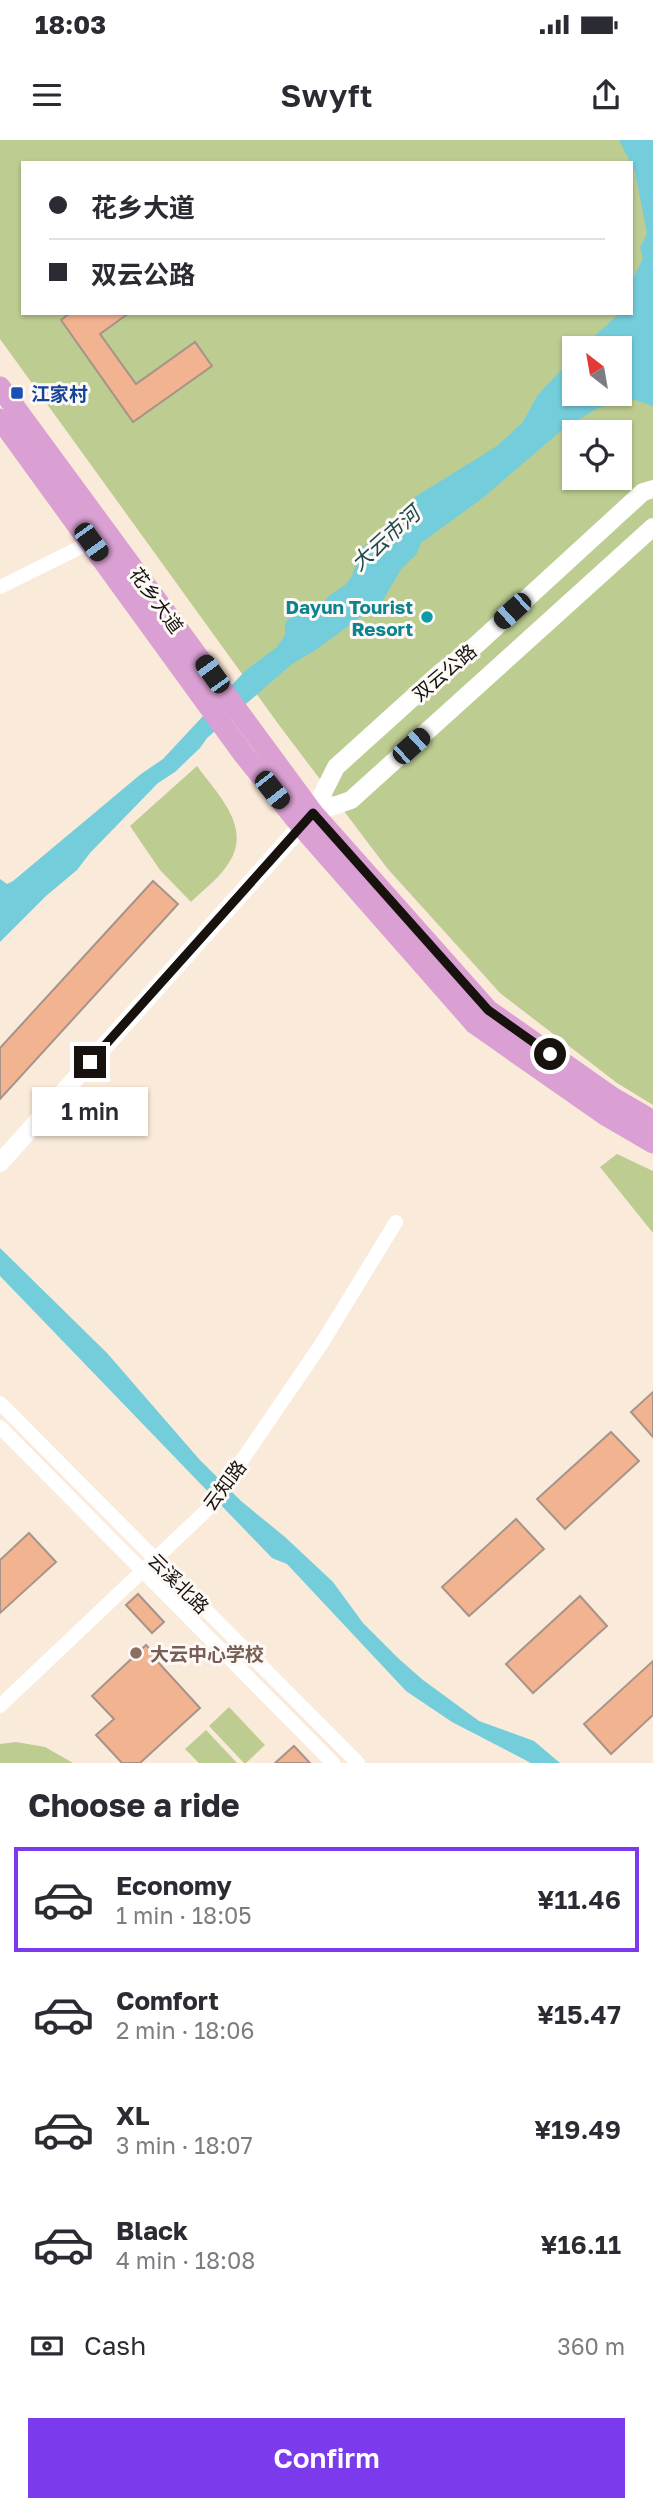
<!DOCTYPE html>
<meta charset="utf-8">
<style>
:root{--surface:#fff;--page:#f7f7f7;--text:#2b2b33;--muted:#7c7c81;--line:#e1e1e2;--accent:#7c3aed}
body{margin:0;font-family:"Golos Text","Noto Sans SC",sans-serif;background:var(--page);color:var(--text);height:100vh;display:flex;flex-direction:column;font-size:26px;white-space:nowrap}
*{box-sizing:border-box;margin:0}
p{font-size:23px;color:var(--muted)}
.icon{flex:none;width:38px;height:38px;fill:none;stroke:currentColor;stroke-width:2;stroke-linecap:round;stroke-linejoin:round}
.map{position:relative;height:1623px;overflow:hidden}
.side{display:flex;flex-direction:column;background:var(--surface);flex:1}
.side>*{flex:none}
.hud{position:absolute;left:21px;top:21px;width:612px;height:154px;border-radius:0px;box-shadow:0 2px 5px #0004;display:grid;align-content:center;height:154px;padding:0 28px;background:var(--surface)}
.needle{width:46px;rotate:329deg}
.controls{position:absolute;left:562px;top:196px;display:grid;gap:14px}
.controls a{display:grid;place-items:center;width:70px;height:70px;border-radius:0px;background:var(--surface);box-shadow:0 2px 5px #0004;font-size:35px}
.end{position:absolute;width:32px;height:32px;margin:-16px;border:9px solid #17120d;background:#fff;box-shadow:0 0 0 4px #fff}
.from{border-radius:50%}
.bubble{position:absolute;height:49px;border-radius:0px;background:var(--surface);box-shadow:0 2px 5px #0004;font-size:23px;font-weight:600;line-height:49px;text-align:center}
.car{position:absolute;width:21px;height:42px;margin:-21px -10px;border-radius:9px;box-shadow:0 0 5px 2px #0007;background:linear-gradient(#222 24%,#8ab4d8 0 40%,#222 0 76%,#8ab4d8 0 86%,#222 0)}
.hud b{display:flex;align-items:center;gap:24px;height:66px;font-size:26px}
.hud b+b{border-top:2px solid var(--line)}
.hud i{width:18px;height:18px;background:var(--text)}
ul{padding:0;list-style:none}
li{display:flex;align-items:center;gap:21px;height:105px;margin:0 14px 10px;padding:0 14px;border:4px solid transparent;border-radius:0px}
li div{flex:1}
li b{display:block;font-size:26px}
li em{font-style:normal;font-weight:600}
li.active{border-color:var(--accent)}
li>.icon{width:63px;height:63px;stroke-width:1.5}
h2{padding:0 28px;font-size:32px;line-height:84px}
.pay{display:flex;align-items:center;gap:18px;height:77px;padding:0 28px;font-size:26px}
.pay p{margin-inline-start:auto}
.cta{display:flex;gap:14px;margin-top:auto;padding:14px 28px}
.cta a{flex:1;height:80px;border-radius:0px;background:var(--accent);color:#fff;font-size:28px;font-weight:600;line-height:80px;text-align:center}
.status{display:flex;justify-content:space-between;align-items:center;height:49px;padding:0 35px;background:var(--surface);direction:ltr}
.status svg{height:19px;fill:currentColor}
header{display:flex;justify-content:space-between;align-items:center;height:91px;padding:0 28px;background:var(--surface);font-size:32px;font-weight:600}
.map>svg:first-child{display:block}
.green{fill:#bdcc91;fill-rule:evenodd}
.water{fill:#74cddb}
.building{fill:#f2b391;stroke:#a79389;stroke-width:2}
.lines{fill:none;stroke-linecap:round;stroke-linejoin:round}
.minor{stroke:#fff;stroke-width:14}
.tertiary{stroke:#fff;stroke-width:18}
.primary{stroke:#daa0d3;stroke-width:21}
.route{stroke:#17120d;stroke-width:9}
.transit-dot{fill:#1a4fb4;stroke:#fcf9f6;stroke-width:2.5}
.culture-dot{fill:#0f9aa8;stroke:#fcf9f6;stroke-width:2.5}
.education-dot{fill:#8d6e63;stroke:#fcf9f6;stroke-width:2.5}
.labels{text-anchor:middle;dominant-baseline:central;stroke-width:6;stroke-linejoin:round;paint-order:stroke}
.transit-label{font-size:19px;font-weight:bold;fill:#164399;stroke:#fcf9f6;text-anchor:start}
.street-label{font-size:19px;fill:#17120d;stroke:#fcf9f6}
.culture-label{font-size:19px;font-weight:bold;fill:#0d838f;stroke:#fcf9f6;text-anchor:end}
.education-label{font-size:19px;font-weight:bold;fill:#785e54;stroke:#fcf9f6;text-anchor:start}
.water-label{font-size:21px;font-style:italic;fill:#1f484f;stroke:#fcf9f6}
</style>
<div class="status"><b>18:03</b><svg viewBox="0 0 49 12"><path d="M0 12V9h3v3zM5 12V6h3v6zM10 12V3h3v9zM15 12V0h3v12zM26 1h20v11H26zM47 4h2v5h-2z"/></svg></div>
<header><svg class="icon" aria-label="menu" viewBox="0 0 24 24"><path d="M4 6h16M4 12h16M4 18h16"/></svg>Swyft<svg class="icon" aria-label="share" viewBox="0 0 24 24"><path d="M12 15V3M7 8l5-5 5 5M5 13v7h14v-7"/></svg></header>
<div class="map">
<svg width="653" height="1623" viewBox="0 0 653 1623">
<rect width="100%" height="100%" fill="#faead9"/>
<g class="green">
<path d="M0,0h653v965l-36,-22 -117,-90 -113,-125 -108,-143 -279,-386zM23,23h609v150h-609zM574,208h46v46h-46zM574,292h46v46h-46z"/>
<path d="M197,626c22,30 58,64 29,101 -9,13 -24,24 -35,35l-31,-32 -30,-44z"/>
<polygon points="617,1014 653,1031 653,1093 600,1027"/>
<polygon points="229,1567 265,1605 246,1623 244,1623 209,1586"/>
<polygon points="206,1590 237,1623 199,1623 185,1609"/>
<polygon points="16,1602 45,1607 73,1623 0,1623 0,1604"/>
</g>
<g class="water">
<path d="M619,0h34v266l-21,-7 -34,9 -35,21 -79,68 -63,46 -5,12 -14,13 -22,37 -13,13 -5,-2 -48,35 -22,13 -85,74 -7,10 -25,24 -17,11 -68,70 -13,17 -31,26 -46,46v-63l7,5 6,-3 128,-107 22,-15 82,-88 32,-24 8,-12v-11l3,-5 30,-11 12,-13 15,-10 7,-9 9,-28c7,-6 13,-4 21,0l20,-23 1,-5 5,-2 7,-21 82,-51 26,-24 14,-26 37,-40v38h46v-46h-39l39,-35h12v-32l11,-23 -3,-11 7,-13 -12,-63z"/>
<polygon points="0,1108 107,1213 199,1319 241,1361 285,1397 333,1442 363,1483 399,1519 423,1540 479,1581 534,1601 560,1623 531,1623 452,1582 406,1551 287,1424 272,1418 0,1136"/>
</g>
<g class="building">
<polygon points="70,173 129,173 100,194 136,244 195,202 212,226 133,282 61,180"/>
<polygon points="153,741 178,764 0,959 0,908"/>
<polygon points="653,1252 653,1297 631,1272"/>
<polygon points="611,1292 639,1321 565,1389 537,1359"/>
<polygon points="516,1379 544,1409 469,1476 442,1447"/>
<polygon points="29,1393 56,1422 0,1473 0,1420"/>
<polygon points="138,1454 164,1482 152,1493 126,1465"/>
<polygon points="580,1456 607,1486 533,1553 506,1524"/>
<polygon points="146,1505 159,1519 157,1521 200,1568 140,1623 122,1623 96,1595 114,1579 92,1556"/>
<polygon points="653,1521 653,1575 611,1614 584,1584"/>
<polygon points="294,1606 310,1623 275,1623"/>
</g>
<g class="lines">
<g class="minor">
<polyline points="0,447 91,402"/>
<polyline points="0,1263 358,1623"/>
<polyline points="0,1287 333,1623"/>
<polyline points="0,1566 210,1367 322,1203 396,1082"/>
</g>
<g class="tertiary">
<polyline points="313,673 351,660 653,387"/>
<polyline points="0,1023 313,673 336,627 440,533 475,506 643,352 653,349"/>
</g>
<g class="primary">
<polyline points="0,247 313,673 488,870 612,957 653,981"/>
<polyline points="0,279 244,615 301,686 475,884 605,975 653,1003"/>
</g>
</g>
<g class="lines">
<polyline class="route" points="90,922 313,673 488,870 550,914"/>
</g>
<rect class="transit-dot" x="10" y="246" width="14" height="14" rx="3.5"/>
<circle class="culture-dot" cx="427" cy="477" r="7"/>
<circle class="education-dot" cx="136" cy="1513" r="7"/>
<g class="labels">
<g class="transit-label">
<text x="31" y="253">江家村</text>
</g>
<g class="street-label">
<text transform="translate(157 460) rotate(54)">花乡大道</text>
<text transform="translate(444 532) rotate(-40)">双云公路</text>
<text transform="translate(224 1345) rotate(-53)">云知路</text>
<text transform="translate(179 1443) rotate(45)">云溪北路</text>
</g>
<g class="culture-label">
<text x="413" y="466">Dayun Tourist<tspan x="413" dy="22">Resort</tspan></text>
</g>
<g class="education-label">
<text x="150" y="1513">大云中心学校</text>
</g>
<g class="water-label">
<text transform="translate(385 398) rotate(-42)">大云市河</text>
</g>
</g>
</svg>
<div class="controls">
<a><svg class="needle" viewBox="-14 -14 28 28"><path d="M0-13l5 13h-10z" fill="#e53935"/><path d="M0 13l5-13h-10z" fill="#7c7c81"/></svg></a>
<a><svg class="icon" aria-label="locate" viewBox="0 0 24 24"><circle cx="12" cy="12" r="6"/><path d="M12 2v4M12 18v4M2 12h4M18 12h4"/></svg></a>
</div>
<i class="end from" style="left:550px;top:914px"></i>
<i class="end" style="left:90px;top:922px"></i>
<div class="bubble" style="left:32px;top:947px;width:116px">1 min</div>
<i class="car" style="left:91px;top:402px;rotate:144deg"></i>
<i class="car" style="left:512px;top:471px;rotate:228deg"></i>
<i class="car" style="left:212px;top:534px;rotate:324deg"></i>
<i class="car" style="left:411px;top:606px;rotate:48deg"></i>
<i class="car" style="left:272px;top:650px;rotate:142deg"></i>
<div class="hud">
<b><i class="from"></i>花乡大道</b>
<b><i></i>双云公路</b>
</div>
</div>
<section class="side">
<h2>Choose a ride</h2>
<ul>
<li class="active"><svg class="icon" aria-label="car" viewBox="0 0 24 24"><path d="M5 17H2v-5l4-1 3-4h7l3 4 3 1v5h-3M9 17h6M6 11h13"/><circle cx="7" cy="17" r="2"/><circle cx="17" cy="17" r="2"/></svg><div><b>Economy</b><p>1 min · 18:05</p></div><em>¥11.46</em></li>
<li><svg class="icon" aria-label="car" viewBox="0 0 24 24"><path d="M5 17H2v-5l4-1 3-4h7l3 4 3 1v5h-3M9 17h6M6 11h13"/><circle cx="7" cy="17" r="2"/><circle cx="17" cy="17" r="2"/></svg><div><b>Comfort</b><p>2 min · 18:06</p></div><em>¥15.47</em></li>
<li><svg class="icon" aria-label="car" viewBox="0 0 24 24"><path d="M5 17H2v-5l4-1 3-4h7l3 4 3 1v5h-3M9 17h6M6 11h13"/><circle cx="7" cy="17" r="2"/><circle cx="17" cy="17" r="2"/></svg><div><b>XL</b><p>3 min · 18:07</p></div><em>¥19.49</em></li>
<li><svg class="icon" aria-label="car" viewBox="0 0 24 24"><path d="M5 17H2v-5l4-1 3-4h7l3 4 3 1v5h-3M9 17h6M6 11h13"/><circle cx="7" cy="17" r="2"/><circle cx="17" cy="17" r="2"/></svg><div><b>Black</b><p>4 min · 18:08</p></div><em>¥16.11</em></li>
</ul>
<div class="pay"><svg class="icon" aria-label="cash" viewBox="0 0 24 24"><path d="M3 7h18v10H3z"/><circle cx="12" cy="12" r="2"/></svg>Cash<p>360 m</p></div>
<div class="cta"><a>Confirm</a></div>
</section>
